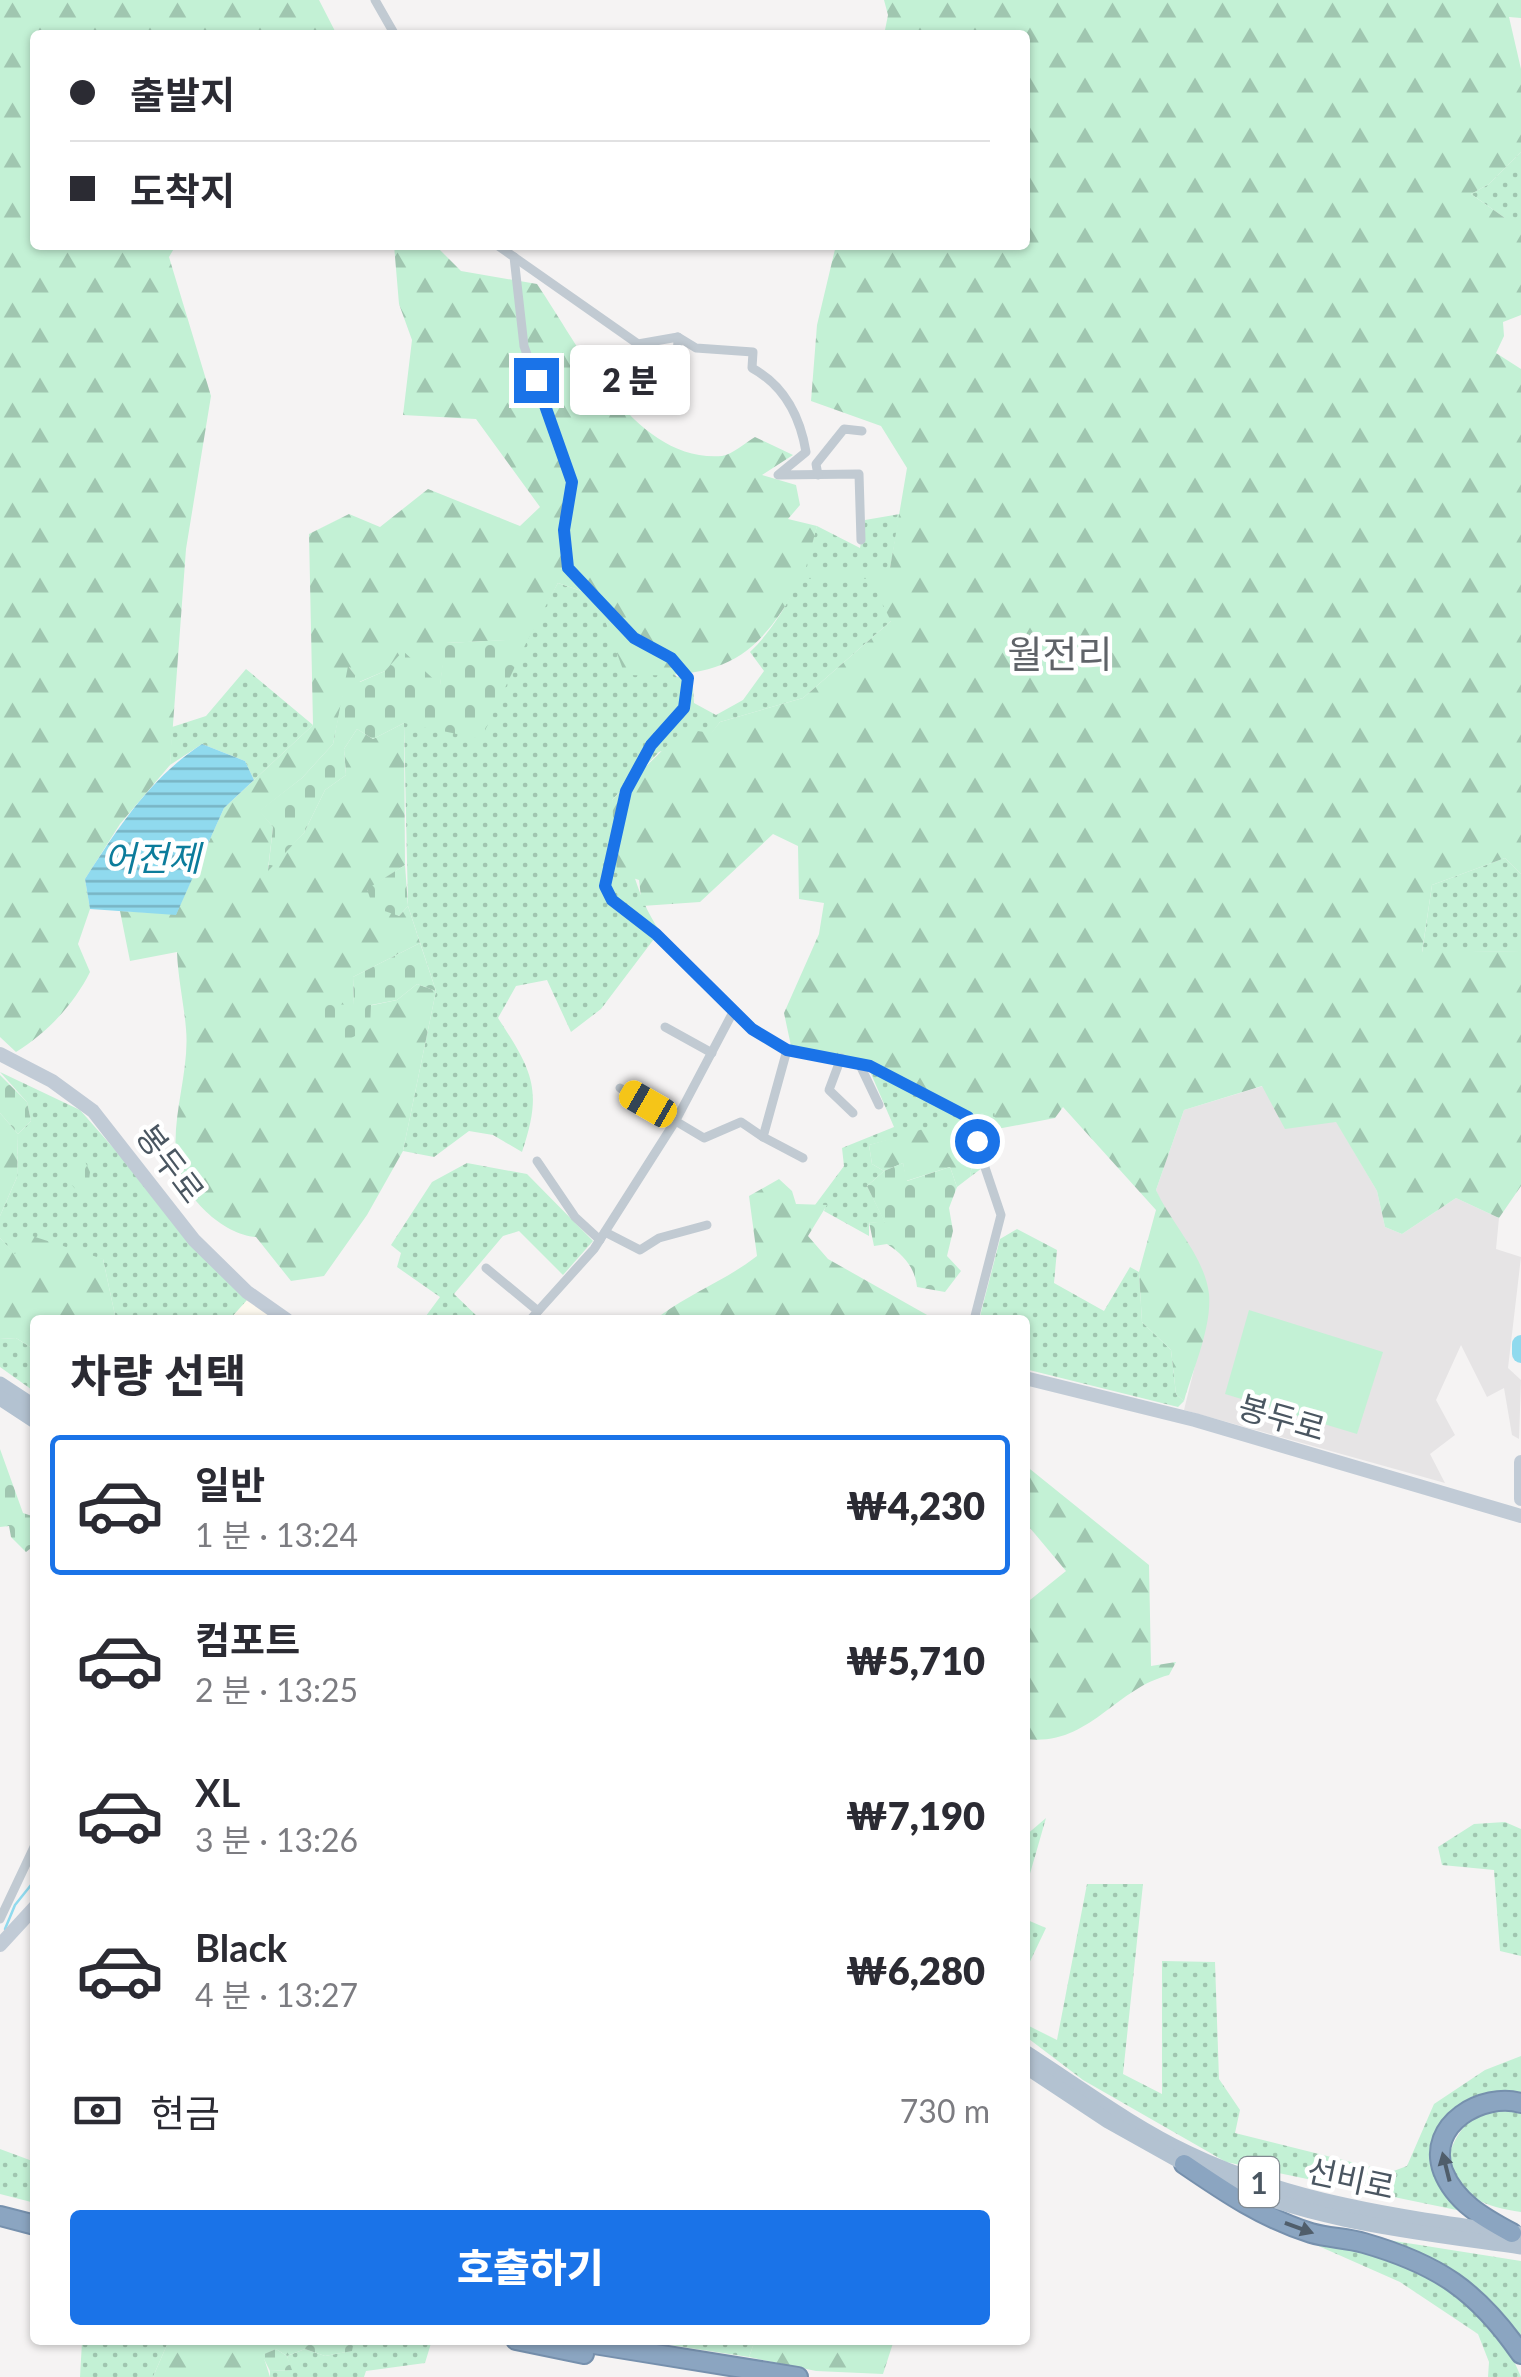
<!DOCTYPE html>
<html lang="ko">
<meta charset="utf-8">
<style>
:root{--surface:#fff;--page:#f7f7f7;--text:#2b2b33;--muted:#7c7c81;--line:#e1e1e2;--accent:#1a73e8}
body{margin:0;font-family:Lato,"Noto Sans KR",sans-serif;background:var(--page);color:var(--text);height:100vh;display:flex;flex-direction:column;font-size:38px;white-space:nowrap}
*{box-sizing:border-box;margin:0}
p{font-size:32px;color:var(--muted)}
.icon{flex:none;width:55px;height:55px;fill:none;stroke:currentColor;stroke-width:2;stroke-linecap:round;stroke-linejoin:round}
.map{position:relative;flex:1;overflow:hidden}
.panel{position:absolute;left:30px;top:1315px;width:1000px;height:1030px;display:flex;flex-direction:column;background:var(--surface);border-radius:10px;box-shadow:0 2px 8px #0004}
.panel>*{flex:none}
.top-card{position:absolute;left:30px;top:30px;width:1000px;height:220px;border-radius:10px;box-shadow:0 2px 8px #0004;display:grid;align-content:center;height:220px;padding:0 40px;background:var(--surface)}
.end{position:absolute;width:45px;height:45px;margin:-22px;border:12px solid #1a73e8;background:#fff;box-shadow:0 0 0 5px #fff}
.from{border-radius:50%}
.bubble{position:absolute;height:70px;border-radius:10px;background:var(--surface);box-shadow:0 2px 8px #0004;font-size:32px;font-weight:800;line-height:70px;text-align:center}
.car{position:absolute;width:30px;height:60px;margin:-30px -15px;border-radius:12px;box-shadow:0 0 8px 2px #0007;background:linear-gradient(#f5c518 24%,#345 0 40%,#f5c518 0 76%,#345 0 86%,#f5c518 0)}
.top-card b{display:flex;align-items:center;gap:35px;height:95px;font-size:38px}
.top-card b+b{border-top:2px solid var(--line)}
.top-card i{width:25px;height:25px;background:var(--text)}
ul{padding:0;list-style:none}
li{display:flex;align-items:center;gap:30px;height:140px;margin:0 20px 15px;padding:0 20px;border:5px solid transparent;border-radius:10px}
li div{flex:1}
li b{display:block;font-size:38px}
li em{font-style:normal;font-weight:800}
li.active{border-color:var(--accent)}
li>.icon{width:90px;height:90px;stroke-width:1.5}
h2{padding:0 40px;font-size:45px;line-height:120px}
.pay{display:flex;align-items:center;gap:25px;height:110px;padding:0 40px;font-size:38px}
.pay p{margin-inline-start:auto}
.cta{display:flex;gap:20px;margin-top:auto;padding:20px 40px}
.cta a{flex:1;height:115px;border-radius:10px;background:var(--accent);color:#fff;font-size:40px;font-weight:800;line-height:115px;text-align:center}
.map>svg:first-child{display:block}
.commercial{fill:#fdf9ef}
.education{fill:#e6e4e5}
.grass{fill:url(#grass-dots)}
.forest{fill:url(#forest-firs)}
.cemetery{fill:url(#cemetery-stones)}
.garden{fill:#c3f1d5}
.water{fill:url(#water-rules)}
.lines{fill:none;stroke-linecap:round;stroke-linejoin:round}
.stream{stroke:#90daee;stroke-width:2.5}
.river{stroke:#90daee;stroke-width:18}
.highway-casing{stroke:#7690ad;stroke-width:22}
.street{stroke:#c1cad2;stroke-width:9}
.secondary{stroke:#c1cbd6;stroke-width:14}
.primary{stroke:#b3c2d1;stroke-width:15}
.highway{stroke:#8ba5c1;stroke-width:18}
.oneway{fill:#505e6b}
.route{stroke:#1a73e8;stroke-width:12}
.labels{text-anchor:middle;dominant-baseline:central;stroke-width:9;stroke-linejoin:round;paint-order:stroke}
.shield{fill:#fff;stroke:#808990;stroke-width:2.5}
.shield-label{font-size:30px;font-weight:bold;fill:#4a5661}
.street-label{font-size:32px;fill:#4a5661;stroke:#fff}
.water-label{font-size:35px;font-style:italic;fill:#0c7c9b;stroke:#fff}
.quarter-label{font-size:38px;fill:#5f6368;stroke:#fff}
</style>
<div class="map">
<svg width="1521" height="2377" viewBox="0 0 1521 2377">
<defs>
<pattern id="grass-dots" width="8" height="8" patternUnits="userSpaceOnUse" patternTransform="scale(2.5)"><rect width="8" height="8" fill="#c3f1d5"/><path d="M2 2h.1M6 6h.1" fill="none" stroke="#a0c6b0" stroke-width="1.8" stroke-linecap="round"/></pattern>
<pattern id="forest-firs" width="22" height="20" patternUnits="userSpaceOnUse" patternTransform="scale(2.5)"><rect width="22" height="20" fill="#c3f1d5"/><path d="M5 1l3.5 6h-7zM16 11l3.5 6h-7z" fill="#a0c6b0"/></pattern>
<pattern id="cemetery-stones" width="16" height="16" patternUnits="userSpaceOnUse" patternTransform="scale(2.5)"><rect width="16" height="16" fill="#c3f1d5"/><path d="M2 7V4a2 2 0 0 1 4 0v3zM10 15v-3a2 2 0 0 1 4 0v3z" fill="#a0c6b0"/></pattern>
<pattern id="water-rules" width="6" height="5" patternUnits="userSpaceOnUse" patternTransform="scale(2.5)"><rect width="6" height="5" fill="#90daee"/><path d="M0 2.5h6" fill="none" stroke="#78b4c4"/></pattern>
</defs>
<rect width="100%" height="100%" fill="#f5f3f3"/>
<polygon class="commercial" points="247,1300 276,1320 229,1320"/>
<polygon class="education" points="1263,1086 1336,1121 1377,1191 1385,1227 1402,1234 1456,1198 1499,1218 1496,1249 1521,1257 1508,1368 1521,1380 1519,1439 1512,1435 1504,1388 1487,1397 1461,1345 1436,1400 1455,1435 1430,1454 1445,1483 1184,1410 1207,1317 1192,1251 1170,1223 1156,1190 1184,1110"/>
<g class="grass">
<polygon points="1521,152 1521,218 1505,218 1471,194 1489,184"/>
<path d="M900,514l-10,54 1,53 -88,77 -83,24 -9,12 -52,18 -47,48c14,42 23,97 48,131l-59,78 -30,23 -24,-52 -31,6 -18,32c35,54 45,72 24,134l-29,-17 -24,-4 -35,26 -31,-6 33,-160 -28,-85 -4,-183 135,-107 19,-33 38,13 81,81 15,-4 2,30 22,12 27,-15 21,-29 -14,-19c36,-35 53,-78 67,-126l43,22 5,-28z"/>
<polygon points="246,669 313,725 254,780 245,761 202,744 170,765 172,727 206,716"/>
<polygon points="1505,858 1521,874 1521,951 1422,953 1432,885"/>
<polygon points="869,1069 927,1088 972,1116 995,1110 997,1129 981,1136 986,1165 970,1177 972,1165 900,1137 869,1145 872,1164 884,1171 867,1186 886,1224 869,1222 869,1236 824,1211 826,1205 815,1205 844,1166 842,1148 894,1127"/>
<polygon points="0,1072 80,1110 247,1300 229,1320 116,1320 103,1259 15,1255 0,1238 0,1216 17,1177 18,1134 31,1121 27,1102"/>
<polygon points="467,1163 527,1174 593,1241 563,1275 519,1231 503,1236 454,1294 481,1320 423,1320 440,1297 397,1267 401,1253 391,1245 432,1182"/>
<polygon points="1017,1229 1057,1250 1054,1283 1104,1311 1130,1267 1139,1272 1142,1322 1171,1350 1176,1394 1184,1401 1178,1407 1025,1369 1025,1320 979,1320 1000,1239"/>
<polygon points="16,1338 35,1350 35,1392 0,1367 0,1339"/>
<polygon points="1046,1818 1025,1891 1025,1836"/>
<polygon points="1505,1822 1521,1829 1521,1956 1500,1951 1494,1870 1442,1865 1438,1847 1474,1824"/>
<path d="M1087,1884h56l-20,190 39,20v-133l53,1 4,117 21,31 -5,23 156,39 16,-6 27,-62 51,-34 36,-14v42c-60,-20 -70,23 -84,68l34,47 -245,-51 -143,-82 -58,-44v-12l32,16z"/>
<polygon points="1025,1919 1046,1928 1025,1972"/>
<path d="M1482,2108l39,2v102c-73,-10 -99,-50 -39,-104z"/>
<polygon points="0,2149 35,2162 35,2203 0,2194"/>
<path d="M1350,2234l171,27v76c-56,-62 -92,-79 -171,-103z"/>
<polygon points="1335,2242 1388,2257 1462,2291 1507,2345 1521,2377 1488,2377 1489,2362 1478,2334 1400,2282 1314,2244"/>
<polygon points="169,2340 153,2377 80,2377 82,2342"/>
<polygon points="354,2340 432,2340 425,2363 366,2371 364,2377 270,2377 270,2371 291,2370 287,2356 305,2349 325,2356 351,2351"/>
<polygon points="637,2340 754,2343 749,2357"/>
</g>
<g class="forest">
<path d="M0,0h319l18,35h-302v210h141l-7,12 42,139 -25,153 -16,216 -50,59 -35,55 5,30 -12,35 12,28c-16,32 -43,61 -74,80l-16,-15z"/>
<path d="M884,0h637v18l-12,-1 12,52v83l-32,32 -18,10 34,24h16v97l-18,7 1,14 -8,17 25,16v505l-16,-16 -73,27 -10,67 99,-1v235l-22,32 -43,-20 -54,36 -17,-7 -8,-36 -41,-69 -51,7 -23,-43 -78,24 -28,80c15,33 49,67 53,104 3,33 -16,75 -25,107l-8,-7 -5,-44 -29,-28 -3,-50 17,-62 -93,-103 -8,11 -58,11 -3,-18 -22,5c-56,-35 -116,-59 -181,-70l-7,-33 35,-79 5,-31 -25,-4 -1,-53 -25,-12 -73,68 -58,4 -3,-26 -22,-7 -5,-73 72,-71 27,4 9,-11 83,-24 88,-77 -21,-42h-69c-46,85 -80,99 -176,96l-29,-79 -38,-13 -30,56 -82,4 -6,43 -55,-15 -26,11 -10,-15 -16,77 -31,34 -42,33 13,16 -5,42 36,-36 21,-43 21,-15 -2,-26 13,-20 16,10 31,-16 1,142 -38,25 32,26 9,-10 12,37 -67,34 1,28 -43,13 86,-18 20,-16 19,7 -33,160 -36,64 -43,61 -33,5 -35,-44c-33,-2 -74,-41 -79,-75 -7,-43 13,-90 9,-133 -2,-25 -8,-50 -9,-77l-47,9 -10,-50 56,3 48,-106 89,-83 -4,-191 40,-20 31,13 48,-38 92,37 20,-19 -64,-88 -73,-4 9,-75 -13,-36 -5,-59h41l26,26 76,13c43,63 98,179 185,172 10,-1 24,-14 33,-19l38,18 -31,20 34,10 4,20 -12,14 29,7 -12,45 85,-3 17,-100 -26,-42 -70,-25 6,-76 19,-80h189v-210h-141l4,-20z"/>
<polygon points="0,1113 18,1134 17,1177 0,1216"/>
<polygon points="937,1125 966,1142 965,1153 972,1165 970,1177 957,1187 950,1167 906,1181 903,1163 884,1171 872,1164 869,1145"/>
<path d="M779,1179l13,12 4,13 31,1 -19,31 20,23 108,61h-274l-1,-5c32,-23 65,-35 96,-59l-8,-60z"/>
<polygon points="26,1234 103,1259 116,1320 35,1320 35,1350 16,1338 0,1339 0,1238 15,1254"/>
<path d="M1025,1465l124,100 2,101 25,-4 -7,13c-55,14 -80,72 -144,64v-135l41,-33 -41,-49z"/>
<polygon points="169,2340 305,2340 305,2349 287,2356 276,2349 263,2355 270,2377 153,2377"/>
<polygon points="755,2340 894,2340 883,2374 816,2371 749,2357"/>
</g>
<g class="cemetery">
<polygon points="528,639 481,739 404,723 373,739 357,729 344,749 346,775 325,790 304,833 268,871 273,827 259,811 302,778 333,744 348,666 360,682 385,671 403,651 440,685 445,643"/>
<polygon points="405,865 408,906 399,916 373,907 367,889"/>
<polygon points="420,943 436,991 417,984 397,1000 371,1005 370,1028 340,1044 310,1018 325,1004 354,1005 353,977"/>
<polygon points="0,1075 27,1102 31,1121 18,1134 0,1113"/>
<polygon points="82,1155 90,1172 88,1188 78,1192 63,1175"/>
<path d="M903,1163l4,18 43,-14 7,20 -8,21 4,23 -6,25 14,15 -16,21 -28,-5c-2,-19 -13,-32 -30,-43l-13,2 -5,-24 16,1 -18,-37 17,-15z"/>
<polygon points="0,1449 23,1513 35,1517 35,1545 26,1552 11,1537 9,1526 0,1527"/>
<polygon points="305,2340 354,2340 352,2351 325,2356 305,2349"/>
<polygon points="276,2349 287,2356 292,2370 270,2371 262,2355"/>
</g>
<polygon class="garden" points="1249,1310 1383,1352 1357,1434 1225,1394"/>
<path class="water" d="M202,744l43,17 9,19 -30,28 -48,107 -86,-6 -5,-30c33,-51 65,-101 117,-135z"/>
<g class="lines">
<polyline class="stream" points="5,1929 15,1905 35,1880"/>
<polyline class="river" points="1521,1344 1521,1354"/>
<g class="highway-casing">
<g id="highway">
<path d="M1184,2164c41,28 79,54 127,69 17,5 36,5 53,10 73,21 113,47 157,111"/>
<polyline points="0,2216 35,2225"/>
<path d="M1512,2233c-28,-15 -57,-31 -69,-62 -17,-47 40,-79 78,-68"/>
<polyline points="516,2340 584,2354"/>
<polyline points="569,2340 798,2377"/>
</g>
</g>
<g class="street">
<polyline points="375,0 395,35"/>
<polyline points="497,245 514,257 524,346 572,482 564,530 568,568 634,638 671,659 688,678 684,708 651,745 626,791 605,886 612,899 655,933 752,1029 787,1050 870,1065 968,1117 1001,1215 974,1320"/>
<path d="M514,257l124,87 40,-7 18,11 57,4 -1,16c33,18 48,48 54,84l-28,23 81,-1 2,66"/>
<polyline points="676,395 678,337"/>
<polyline points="818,475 816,464 844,429 862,431"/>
<polyline points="665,1027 712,1053"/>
<polyline points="787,1050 763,1137 803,1158"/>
<polyline points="841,1058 829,1090 853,1113"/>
<polyline points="859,1063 879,1105"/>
<polyline points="620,1088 704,1138 741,1122 763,1137"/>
<polyline points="537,1161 575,1217 600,1240"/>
<polyline points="605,1232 640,1250 659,1238 707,1225"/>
<polyline points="486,1268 538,1311"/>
<polyline points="530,1320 594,1249 676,1120 732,1014"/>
<polyline points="0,1919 35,1845"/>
</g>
<g class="secondary">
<polyline points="0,1054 52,1081 93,1111 194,1240 247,1292 287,1320"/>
<polyline points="1025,1378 1195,1420 1521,1516"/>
<polyline points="1521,1462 1521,1499"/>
<polyline points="0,1945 35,1907"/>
</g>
<g class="primary">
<polyline points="0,1384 35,1407"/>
<polyline points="0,1398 35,1421"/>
<path d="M1025,2052c53,34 106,74 163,101 106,51 218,65 333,81"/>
<polyline points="1025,2066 1108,2121 1192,2168"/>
<path d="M1213,2177c98,45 203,55 308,70"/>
</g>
<use href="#highway" class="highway"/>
</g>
<defs><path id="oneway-solid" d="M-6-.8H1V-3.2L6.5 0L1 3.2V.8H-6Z" transform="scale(2.5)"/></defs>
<g class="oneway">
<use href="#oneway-solid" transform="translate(1446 2167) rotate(-104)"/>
<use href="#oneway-solid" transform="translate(1299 2228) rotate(20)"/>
</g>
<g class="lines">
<polyline class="route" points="536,380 572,482 564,530 568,568 634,638 671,658 688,678 684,708 651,745 626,791 605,886 612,900 656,934 752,1029 787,1050 870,1066 968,1117 977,1141"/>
</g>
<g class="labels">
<rect class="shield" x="1239" y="2157" width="40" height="50" rx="8"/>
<g class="shield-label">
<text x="1259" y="2182">1</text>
</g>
<g class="street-label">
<text transform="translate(171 1163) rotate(53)">봉두로</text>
<text transform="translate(1282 1417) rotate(16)">봉두로</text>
<text transform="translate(1351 2178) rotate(12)">선비로</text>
</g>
<g class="water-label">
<text x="152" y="857">어전제</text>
</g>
<g class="quarter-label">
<text x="1060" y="653">월전리</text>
</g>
</g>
</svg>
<i class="end from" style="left:977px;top:1141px"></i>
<i class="end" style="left:536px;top:380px"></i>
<div class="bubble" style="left:570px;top:345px;width:120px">2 분</div>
<i class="car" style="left:648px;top:1104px;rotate:300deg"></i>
<div class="top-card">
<b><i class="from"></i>출발지</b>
<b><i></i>도착지</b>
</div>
<section class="panel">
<h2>차량 선택</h2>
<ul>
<li class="active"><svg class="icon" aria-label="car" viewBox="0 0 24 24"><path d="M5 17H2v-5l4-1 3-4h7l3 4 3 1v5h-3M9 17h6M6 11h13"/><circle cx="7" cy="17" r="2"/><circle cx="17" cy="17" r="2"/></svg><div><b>일반</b><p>1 분 · 13:24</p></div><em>₩4,230</em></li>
<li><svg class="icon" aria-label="car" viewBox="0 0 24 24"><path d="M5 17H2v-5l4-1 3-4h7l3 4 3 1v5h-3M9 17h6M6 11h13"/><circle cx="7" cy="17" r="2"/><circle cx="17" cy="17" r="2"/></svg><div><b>컴포트</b><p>2 분 · 13:25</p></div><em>₩5,710</em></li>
<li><svg class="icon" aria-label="car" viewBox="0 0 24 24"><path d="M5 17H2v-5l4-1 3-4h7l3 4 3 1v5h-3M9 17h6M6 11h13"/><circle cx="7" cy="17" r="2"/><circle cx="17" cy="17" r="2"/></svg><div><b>XL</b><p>3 분 · 13:26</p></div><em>₩7,190</em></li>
<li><svg class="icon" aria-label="car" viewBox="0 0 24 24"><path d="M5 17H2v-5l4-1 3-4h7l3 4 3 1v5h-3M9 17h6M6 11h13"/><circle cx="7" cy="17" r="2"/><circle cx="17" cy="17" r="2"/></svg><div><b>Black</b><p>4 분 · 13:27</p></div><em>₩6,280</em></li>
</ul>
<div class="pay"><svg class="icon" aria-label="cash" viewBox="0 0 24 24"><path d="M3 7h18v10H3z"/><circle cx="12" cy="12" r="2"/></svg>현금<p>730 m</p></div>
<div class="cta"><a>호출하기</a></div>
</section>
</div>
